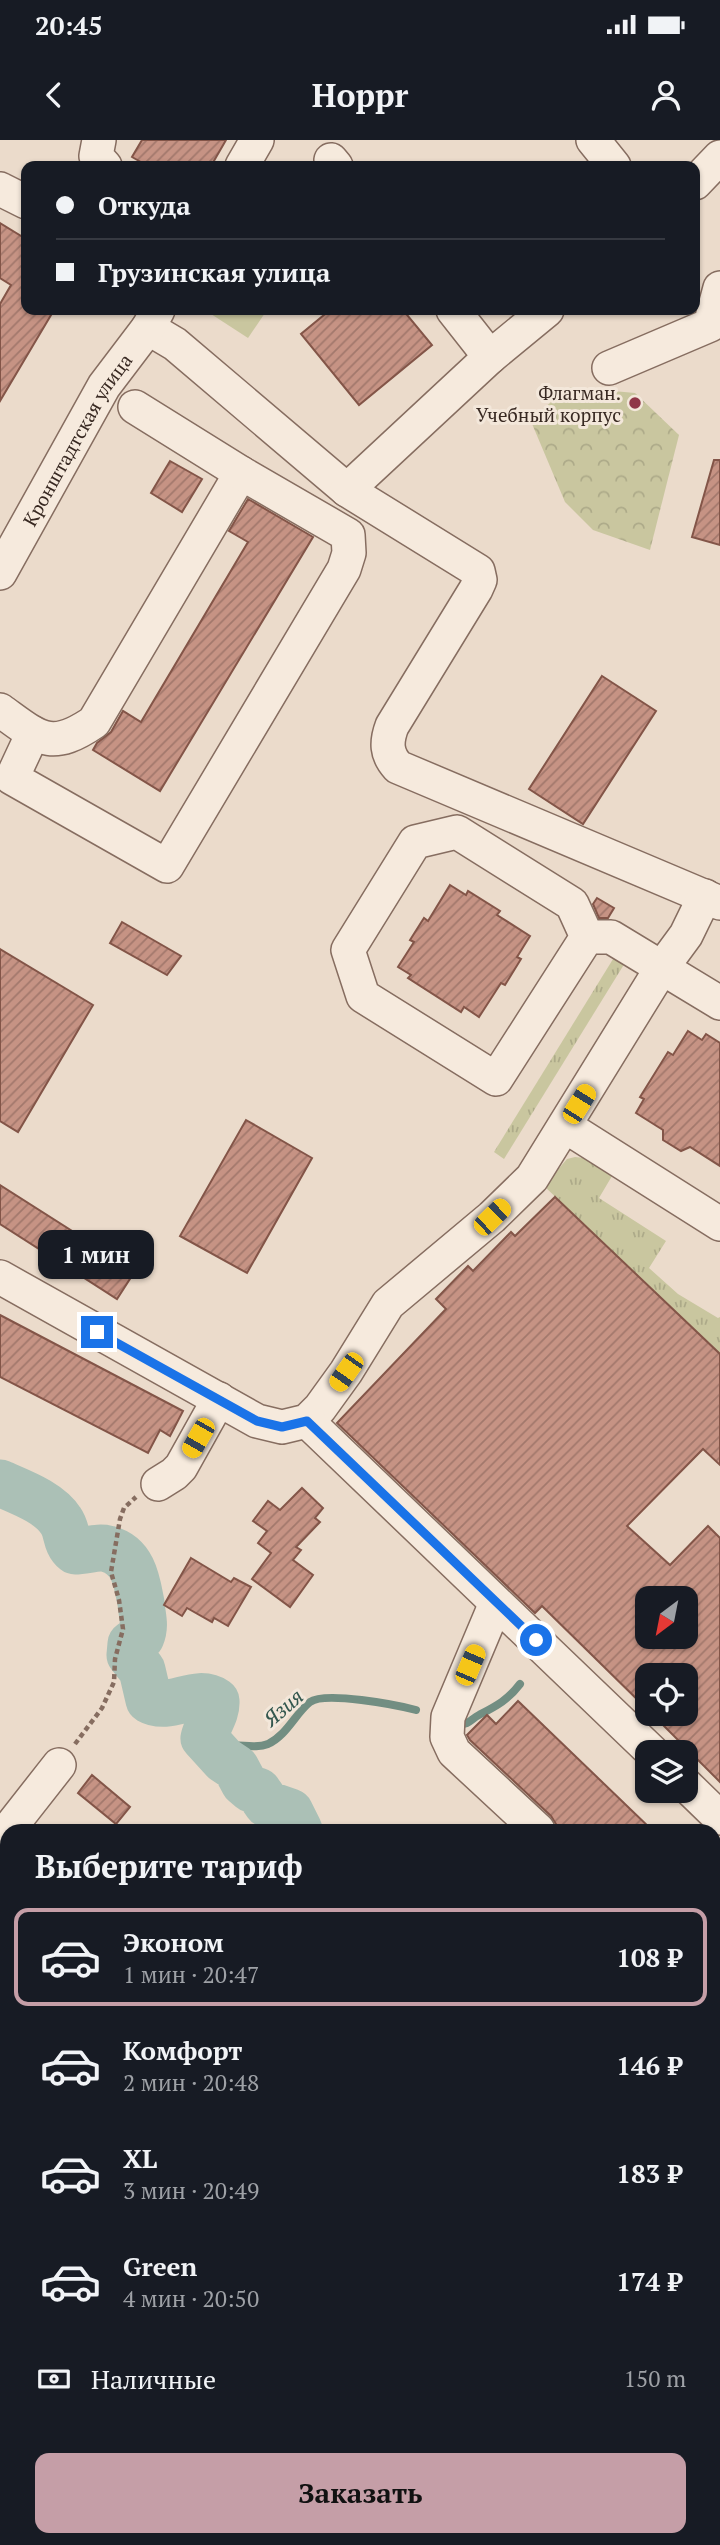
<!DOCTYPE html>
<html lang="ru">
<meta charset="utf-8">
<style>
:root{--surface:#171b24;--page:#242831;--text:#f1f3f6;--muted:#9ea1a6;--line:#363941;--accent:#c59ea7}
body{margin:0;font-family:"PT Serif",serif;background:var(--page);color:var(--text);height:100vh;display:flex;flex-direction:column;font-size:26px;white-space:nowrap}
*{box-sizing:border-box;margin:0}
p{font-size:23px;color:var(--muted)}
.icon{flex:none;width:38px;height:38px;fill:none;stroke:currentColor;stroke-width:2;stroke-linecap:round;stroke-linejoin:round}
.map{position:relative;flex:1;overflow:hidden}
.panel{position:absolute;left:0px;top:1684px;width:721px;height:723px;display:flex;flex-direction:column;background:var(--surface);border-radius:21px 21px 0 0;box-shadow:0 2px 5px #0004}
.panel>*{flex:none}
.hud{position:absolute;left:21px;top:21px;width:679px;height:154px;border-radius:14px;box-shadow:0 2px 5px #0004;display:grid;align-content:center;height:154px;padding:0 35px;background:var(--surface)}
.needle{width:46px;rotate:212deg}
.fabs{position:absolute;left:635px;top:1446px;display:grid;gap:14px}
.fabs a{display:grid;place-items:center;width:63px;height:63px;border-radius:14px;background:var(--surface);box-shadow:0 2px 5px #0004;font-size:35px}
.end{position:absolute;width:32px;height:32px;margin:-16px;border:9px solid #1a73e8;background:#fff;box-shadow:0 0 0 4px #fff}
.from{border-radius:50%}
.bubble{position:absolute;height:49px;border-radius:14px;background:var(--surface);box-shadow:0 2px 5px #0004;font-size:23px;font-weight:800;line-height:49px;text-align:center}
.car{position:absolute;width:21px;height:42px;margin:-21px -10px;border-radius:9px;box-shadow:0 0 5px 2px #0007;background:linear-gradient(#f5c518 24%,#345 0 40%,#f5c518 0 76%,#345 0 86%,#f5c518 0)}
.hud b{display:flex;align-items:center;gap:24px;height:66px;font-size:26px}
.hud b+b{border-top:2px solid var(--line)}
.hud i{width:18px;height:18px;background:var(--text)}
ul{padding:0;list-style:none}
li{display:flex;align-items:center;gap:21px;height:98px;margin:0 14px 10px;padding:0 21px;border:4px solid transparent;border-radius:14px}
li div{flex:1}
li b{display:block;font-size:26px}
li em{font-style:normal;font-weight:800}
li.on{border-color:var(--accent)}
li>.icon{width:63px;height:63px;stroke-width:1.5}
h2{padding:0 35px;font-size:32px;line-height:84px}
.pay{display:flex;align-items:center;gap:18px;height:77px;padding:0 35px;font-size:26px}
.pay p{margin-inline-start:auto}
.action{display:flex;gap:14px;margin-top:auto;padding:14px 35px}
.action a{flex:1;height:80px;border-radius:14px;background:var(--accent);color:#111;font-size:28px;font-weight:800;line-height:80px;text-align:center}
.status{display:flex;justify-content:space-between;align-items:center;height:49px;padding:0 35px;background:var(--surface);direction:ltr}
.status svg{height:19px;fill:currentColor}
header{display:flex;justify-content:space-between;align-items:center;height:91px;padding:0 35px;background:var(--surface);font-size:32px;font-weight:800}
.map>svg:first-child{display:block}
.grass{fill:url(#grass-tufts)}
.park{fill:url(#park-crowns)}
.garden{fill:#c9c69f}
.lines{fill:none;stroke-linecap:round;stroke-linejoin:round}
.stream{stroke:#728e82;stroke-width:8}
.river{stroke:#abc0b6;stroke-width:47}
.building{fill:url(#building-hatch);stroke:#835548;stroke-width:2;fill-rule:evenodd}
.minor-casing{stroke:#866d60;stroke-width:36}
.major-casing{stroke:#553d34;stroke-width:41}
.path{stroke:#866d60;stroke-width:4.5;stroke-dasharray:5 3.5;stroke-linecap:butt}
.minor{stroke:#f6eadd;stroke-width:33}
.major{stroke:#eac8a7;stroke-width:38}
.route{stroke:#1a73e8;stroke-width:9}
.poi-dot{fill:#903647;stroke:#f3e7da;stroke-width:2.5}
.labels{text-anchor:middle;dominant-baseline:central;stroke-width:6;stroke-linejoin:round;paint-order:stroke}
.poi-label{font-size:19px;fill:#382922;stroke:#f3e7da;text-anchor:end}
.street-label{font-size:19px;fill:#382922;stroke:#f3e7da}
.water-label{font-size:21px;font-style:italic;fill:#33574e;stroke:#f3e7da}
</style>
<div class="status"><b>20:45</b><svg viewBox="0 0 49 12"><path d="M0 12V9h3v3zM5 12V6h3v6zM10 12V3h3v9zM15 12V0h3v12zM26 1h20v11H26zM47 4h2v5h-2z"/></svg></div>
<header><svg class="icon" aria-label="back" viewBox="0 0 24 24"><path d="M15 5l-7 7 7 7"/></svg>Hoppr<svg class="icon" aria-label="person" viewBox="0 0 24 24"><circle cx="12" cy="8" r="4"/><path d="M4 21q1-7 8-7t8 7"/></svg></header>
<div class="map">
<svg width="720" height="2405" viewBox="0 0 720 2405">
<defs>
<pattern id="grass-tufts" width="24" height="20" patternUnits="userSpaceOnUse" patternTransform="scale(1.75)"><rect width="24" height="20" fill="#c9c69f"/><path d="M3 7l-1-3M5 7V3M7 7l1-3M15 17l-1-3M17 17v-4M19 17l1-3" fill="none" stroke="#adaa89"/></pattern>
<pattern id="park-crowns" width="20" height="18" patternUnits="userSpaceOnUse" patternTransform="scale(1.75)"><rect width="20" height="18" fill="#c9c69f"/><path d="M2 6a3 3 0 1 1 6 0M12 15a3 3 0 1 1 6 0" fill="none" stroke="#adaa89"/></pattern>
<pattern id="building-hatch" width="6" height="6" patternUnits="userSpaceOnUse" patternTransform="scale(1.75)"><rect width="6" height="6" fill="#c69384"/><path d="M-1 1l2-2M0 6l6-6M5 7l2-2" fill="none" stroke="#a2786c"/></pattern>
</defs>
<rect width="100%" height="100%" fill="#ebdbcb"/>
<g class="grass">
<polygon points="618,811 628,818 504,1019 494,1012"/>
<polygon points="575,1017 584,1018 612,1036 599,1058 666,1101 649,1128 678,1154 718,1178 720,1177 720,1214 544,1046 567,1019"/>
</g>
<polygon class="park" points="570,247 635,253 679,295 650,410 593,390 565,362 530,279"/>
<g class="garden">
<polygon points="214,170 267,170 248,198 211,174"/>
<polygon points="720,1838 720,2405 357,2405 350,2399 714,2399 714,1849"/>
</g>
<g class="lines">
<g class="stream">
<path d="M459,1584c10,1 12,-5 20,-9 17,-9 29,-15 41,-31"/>
<path d="M216,1610c16,-11 35,1 52,-6 19,-9 27,-30 42,-42 15,-11 87,3 106,8"/>
</g>
<path class="river" d="M0,1343c20,9 49,19 61,38 7,10 4,22 14,30 11,0 23,-5 33,-2 26,7 29,33 33,54 1,13 5,22 0,34l-10,7 -1,11 12,15 7,30c21,12 47,-13 67,1 1,13 -9,24 -12,37l20,22 12,8 8,15 7,6 7,2 9,13 23,8 9,18"/>
</g>
<g class="building">
<polygon points="142,0 226,0 211,26 148,26 132,17"/>
<polygon points="0,83 26,99 26,170 54,170 0,261 0,164 11,145 0,138"/>
<polygon points="330,170 403,170 432,205 359,265 301,194"/>
<polygon points="714,320 720,320 720,405 692,397"/>
<polygon points="170,321 202,339 182,372 151,353"/>
<polygon points="248,359 313,397 160,651 93,610 97,603 111,592 123,571 141,582 248,402 229,391"/>
<polygon points="602,536 656,571 583,684 529,649"/>
<polygon points="450,745 466,755 468,751 500,771 497,775 530,796 517,817 521,819 505,845 501,843 479,877 464,867 461,872 408,838 411,835 398,827 414,802 410,800 424,778 428,781"/>
<polygon points="597,758 614,768 608,778 599,778 593,764"/>
<polygon points="122,782 181,816 167,835 110,803"/>
<polygon points="0,809 93,865 18,992 0,981"/>
<polygon points="688,891 702,900 706,894 720,903 720,1026 690,1007 681,1011 663,1000 663,990 636,973 644,959 640,957 668,912 673,915"/>
<polygon points="246,980 312,1018 247,1133 180,1096"/>
<polygon points="0,1045 135,1131 117,1159 0,1084"/>
<path d="M555,1057l165,157v111l-17,-16 -76,77 43,39 38,-39 12,12v244l-69,-69h35v-38h-38v35l-106,-104 -7,7 -198,-190 109,-114 -10,-10 32,-33 5,5 38,-39 4,4zM648,1458h38v38h-38z"/>
<polygon points="0,1175 183,1271 170,1296 160,1290 148,1313 0,1237"/>
<polygon points="302,1348 323,1368 315,1378 320,1382 296,1407 301,1410 293,1420 313,1435 290,1467 252,1439 271,1413 258,1403 267,1391 253,1381 268,1361 280,1370"/>
<polygon points="191,1418 231,1442 234,1438 251,1447 228,1486 214,1478 212,1482 187,1468 182,1476 164,1465"/>
<polygon points="518,1561 652,1690 557,1690 556,1684 551,1676 470,1600 467,1595 487,1575 496,1584"/>
<polygon points="92,1635 130,1667 116,1684 78,1653"/>
</g>
<g class="lines">
<g class="minor-casing">
<g id="minor">
<polyline points="99,0 96,16 105,26"/>
<polyline points="593,0 614,26"/>
<polyline points="331,20 336,26"/>
<polyline points="242,26 257,0"/>
<polyline points="695,43 720,17"/>
<polyline points="0,49 26,62"/>
<polyline points="453,170 490,217"/>
<polyline points="148,188 175,204 347,350 490,217 547,170"/>
<polyline points="609,228 710,185 720,148"/>
<path d="M347,350l131,81 2,9 -4,9 -84,137c-6,16 -6,28 6,41l322,136"/>
<path id="s1" d="M0,433l104,-187 44,-58 10,-18"/>
<path d="M0,570c39,28 50,42 94,12l147,-249"/>
<polyline points="33,593 12,638 167,726 344,429 349,413 348,395 241,333 135,267"/>
<polyline points="587,797 572,764 457,692 415,702 348,810 363,856 496,939 587,797 611,797 720,863"/>
<polyline points="565,986 720,1084"/>
<polyline points="0,1137 257,1281 282,1287 307,1281 320,1268 346,1232 388,1164 492,1077 532,1038 661,829 686,795 705,756"/>
<polyline points="307,1281 652,1612"/>
<polyline points="158,1344 174,1334 181,1327 219,1259"/>
<polyline points="496,1463 448,1577 447,1597 454,1612 538,1690"/>
<polyline points="686,1645 720,1678"/>
<polyline points="8,1690 59,1625"/>
<polyline points="0,1985 7,1981"/>
<polyline points="0,2101 7,2112"/>
<polyline points="286,2399 292,2405"/>
<polyline points="193,2405 195,2399"/>
</g>
</g>
<g class="major-casing">
<g id="major">
<polyline points="0,2293 7,2298"/>
<polyline points="138,2399 145,2405"/>
</g>
</g>
<g class="path">
<polyline points="75,1604 102,1568 114,1542 115,1519 123,1489 119,1460 111,1432 120,1379 124,1368 136,1357"/>
<polyline points="716,1869 720,1867"/>
<polyline points="0,2198 7,2193"/>
<polyline points="377,2399 383,2405"/>
<polyline points="462,2399 468,2405"/>
<polyline points="684,2399 686,2405"/>
<polyline points="452,2405 452,2399"/>
<polyline points="588,2405 595,2399"/>
</g>
<use href="#minor" class="minor"/>
<use href="#major" class="major"/>
</g>
<g class="lines">
<polyline class="route" points="97,1192 257,1281 282,1287 307,1281 536,1500"/>
</g>
<circle class="poi-dot" cx="635" cy="263" r="7"/>
<g class="labels">
<g class="poi-label">
<text x="621" y="252">Флагман.<tspan x="621" dy="22">Учебный корпус</tspan></text>
</g>
<g class="street-label">
<text stroke="none"><textPath href="#s1" startOffset="154">Кронштадтская улица</textPath></text>
</g>
<g class="water-label">
<text transform="translate(283 1567) rotate(-41)">Язия</text>
</g>
</g>
</svg>
<div class="fabs">
<a><svg class="needle" viewBox="-14 -14 28 28"><path d="M0-13l5 13h-10z" fill="#e53935"/><path d="M0 13l5-13h-10z" fill="#9ea1a6"/></svg></a>
<a><svg class="icon" aria-label="locate" viewBox="0 0 24 24"><circle cx="12" cy="12" r="6"/><path d="M12 2v4M12 18v4M2 12h4M18 12h4"/></svg></a>
<a><svg class="icon" aria-label="layers" viewBox="0 0 24 24"><path d="M12 4l9 5-9 5-9-5zM3 14l9 5 9-5"/></svg></a>
</div>
<i class="end from" style="left:536px;top:1500px"></i>
<i class="end" style="left:97px;top:1192px"></i>
<div class="bubble" style="left:38px;top:1090px;width:116px">1 мин</div>
<i class="car" style="left:579px;top:964px;rotate:32deg"></i>
<i class="car" style="left:492px;top:1077px;rotate:46deg"></i>
<i class="car" style="left:346px;top:1232px;rotate:215deg"></i>
<i class="car" style="left:198px;top:1298px;rotate:210deg"></i>
<i class="car" style="left:470px;top:1525px;rotate:23deg"></i>
<div class="hud">
<b><i class="from"></i>Откуда</b>
<b><i></i>Грузинская улица</b>
</div>
<section class="panel">
<h2>Выберите тариф</h2>
<ul>
<li class="on"><svg class="icon" aria-label="car" viewBox="0 0 24 24"><path d="M5 17H2v-5l4-1 3-4h7l3 4 3 1v5h-3M9 17h6M6 11h13"/><circle cx="7" cy="17" r="2"/><circle cx="17" cy="17" r="2"/></svg><div><b>Эконом</b><p>1 мин · 20:47</p></div><em>108 ₽</em></li>
<li><svg class="icon" aria-label="car" viewBox="0 0 24 24"><path d="M5 17H2v-5l4-1 3-4h7l3 4 3 1v5h-3M9 17h6M6 11h13"/><circle cx="7" cy="17" r="2"/><circle cx="17" cy="17" r="2"/></svg><div><b>Комфорт</b><p>2 мин · 20:48</p></div><em>146 ₽</em></li>
<li><svg class="icon" aria-label="car" viewBox="0 0 24 24"><path d="M5 17H2v-5l4-1 3-4h7l3 4 3 1v5h-3M9 17h6M6 11h13"/><circle cx="7" cy="17" r="2"/><circle cx="17" cy="17" r="2"/></svg><div><b>XL</b><p>3 мин · 20:49</p></div><em>183 ₽</em></li>
<li><svg class="icon" aria-label="car" viewBox="0 0 24 24"><path d="M5 17H2v-5l4-1 3-4h7l3 4 3 1v5h-3M9 17h6M6 11h13"/><circle cx="7" cy="17" r="2"/><circle cx="17" cy="17" r="2"/></svg><div><b>Green</b><p>4 мин · 20:50</p></div><em>174 ₽</em></li>
</ul>
<div class="pay"><svg class="icon" aria-label="cash" viewBox="0 0 24 24"><path d="M3 7h18v10H3z"/><circle cx="12" cy="12" r="2"/></svg>Наличные<p>150 m</p></div>
<div class="action"><a>Заказать</a></div>
</section>
</div>
